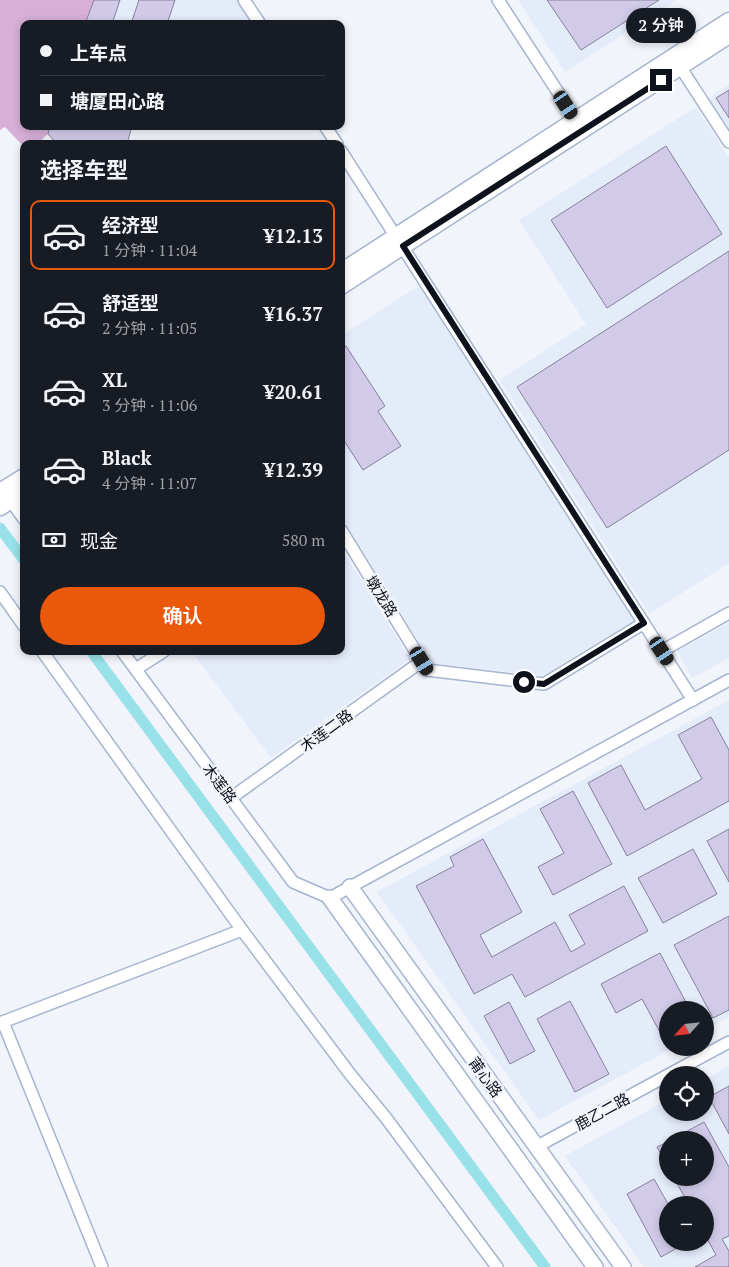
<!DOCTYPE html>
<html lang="zh">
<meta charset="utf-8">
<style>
:root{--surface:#171b24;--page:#20242c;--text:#f1f3f6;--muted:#9ea1a6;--line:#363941;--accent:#ea580c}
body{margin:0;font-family:"PT Serif","Noto Sans SC",serif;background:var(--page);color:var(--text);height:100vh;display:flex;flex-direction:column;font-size:19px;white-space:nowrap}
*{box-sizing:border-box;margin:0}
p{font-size:16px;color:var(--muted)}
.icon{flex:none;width:28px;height:28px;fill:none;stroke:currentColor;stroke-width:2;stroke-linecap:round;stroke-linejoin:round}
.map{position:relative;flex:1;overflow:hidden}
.panel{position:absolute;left:20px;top:140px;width:325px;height:515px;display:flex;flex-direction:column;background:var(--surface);border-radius:10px;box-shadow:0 2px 8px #0003}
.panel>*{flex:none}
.top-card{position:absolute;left:20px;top:20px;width:325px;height:110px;border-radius:10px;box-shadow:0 2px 8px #0003;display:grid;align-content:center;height:110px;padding:0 20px;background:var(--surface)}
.needle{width:32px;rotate:243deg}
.controls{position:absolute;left:659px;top:1001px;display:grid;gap:10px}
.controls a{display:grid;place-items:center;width:55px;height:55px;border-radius:50%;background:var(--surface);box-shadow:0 2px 8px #0003;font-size:25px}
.end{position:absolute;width:22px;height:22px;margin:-11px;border:6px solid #0e121c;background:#fff;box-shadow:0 0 0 2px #fff}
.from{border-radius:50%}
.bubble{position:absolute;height:35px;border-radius:18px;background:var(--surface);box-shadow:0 2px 8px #0003;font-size:16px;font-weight:600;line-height:35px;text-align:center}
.car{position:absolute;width:15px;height:30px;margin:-15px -8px;border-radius:6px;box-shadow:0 0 4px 1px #0007;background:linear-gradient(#222 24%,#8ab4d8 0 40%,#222 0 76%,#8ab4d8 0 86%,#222 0)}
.top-card b{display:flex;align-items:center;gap:18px;height:48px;font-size:19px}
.top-card b+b{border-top:1px solid var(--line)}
.top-card i{width:12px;height:12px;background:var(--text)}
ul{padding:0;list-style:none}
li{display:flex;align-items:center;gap:15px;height:70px;margin:0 10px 8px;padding:0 10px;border:2px solid transparent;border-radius:10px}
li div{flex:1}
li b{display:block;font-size:19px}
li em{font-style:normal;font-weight:600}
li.selected{border-color:var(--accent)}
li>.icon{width:45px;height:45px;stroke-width:1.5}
h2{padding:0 20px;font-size:22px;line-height:60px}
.pay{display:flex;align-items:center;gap:12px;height:55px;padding:0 20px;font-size:19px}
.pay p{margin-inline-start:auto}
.action{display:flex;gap:10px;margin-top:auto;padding:10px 20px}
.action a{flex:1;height:58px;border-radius:30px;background:var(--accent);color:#fff;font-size:20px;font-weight:600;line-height:58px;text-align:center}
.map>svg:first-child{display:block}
.built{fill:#e4ebf9;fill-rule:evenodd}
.forest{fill:#d7afd8}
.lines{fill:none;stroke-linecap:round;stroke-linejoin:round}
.canal{stroke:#98e1e8;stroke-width:11}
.building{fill:#d1cbe9;stroke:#86809c}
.minor-casing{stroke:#a6b4cf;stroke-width:14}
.tertiary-casing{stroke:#a6b4cf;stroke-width:18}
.secondary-casing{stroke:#a6b4cf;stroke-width:19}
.minor{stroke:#fff;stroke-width:11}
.tertiary{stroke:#fff;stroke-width:15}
.secondary{stroke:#fff;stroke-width:16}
.route{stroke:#0e121c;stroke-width:6}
.labels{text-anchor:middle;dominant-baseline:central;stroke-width:5;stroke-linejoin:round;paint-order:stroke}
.street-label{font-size:15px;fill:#0e121c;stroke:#f1f4fa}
</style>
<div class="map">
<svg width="729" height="1267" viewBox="0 0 729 1267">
<rect width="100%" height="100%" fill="#f1f4fa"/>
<g class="built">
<polygon points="94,0 252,0 267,24 85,24"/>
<polygon points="518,0 677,0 565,72"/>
<polygon points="729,85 729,129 709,98"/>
<polygon points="696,107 729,158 729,563 649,614 500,380 586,324 519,220"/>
<polygon points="420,285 635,620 542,676 432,663 341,516 341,336"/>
<polygon points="341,548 410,659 271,758 191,651 341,651"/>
<polygon points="729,623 729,658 692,678 677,651"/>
<polygon points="729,700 729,1017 705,1030 705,1010 668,1010 668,1048 673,1048 539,1120 377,892"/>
<path d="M729,1066v201h-85l-79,-111 102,-56 1,12h37v-32zM668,1140h37v38h-37zM668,1205h37v37h-37z"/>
</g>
<polygon class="forest" points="0,0 94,0 85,24 24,24 24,126 50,126 48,134 37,144 24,144 24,147 5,127 0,130"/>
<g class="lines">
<g class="canal">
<polyline points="0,528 24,560"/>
<polyline points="91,651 545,1267"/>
</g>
</g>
<g class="building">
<polygon points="94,0 120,0 112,24 85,24"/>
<polygon points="139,0 175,0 167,24 131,24"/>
<polygon points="547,0 659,0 581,50"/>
<polygon points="729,90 729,118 716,98"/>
<polygon points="50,126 132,126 127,144 57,144 48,134"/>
<polygon points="666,146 722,234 607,308 551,220"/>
<polygon points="729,251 729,450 607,528 517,387"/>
<polygon points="346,346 385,406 378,411 401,446 363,470 341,436 341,349"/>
<polygon points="711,717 729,750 729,801 627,856 588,783 621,765 645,810 702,779 678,735"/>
<polygon points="573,791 612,864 553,895 538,867 564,853 540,809"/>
<polygon points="729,829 729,882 707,841"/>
<polygon points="483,839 522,912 480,935 492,957 555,922 571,952 585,944 569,915 624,886 648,931 525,997 512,974 474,994 416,886 454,866 450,857"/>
<polygon points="693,849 717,894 663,923 638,878"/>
<polygon points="729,916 729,1010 713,1018 674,945"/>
<polygon points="660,953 690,1010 668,1010 668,1047 642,999 616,1013 601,984"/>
<polygon points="570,1001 609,1074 575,1092 537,1019"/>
<polygon points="509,1002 535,1051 510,1064 484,1016"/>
<polygon points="729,1086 729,1134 709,1097"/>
<polygon points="704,1122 729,1167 729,1236 722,1239 729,1251 729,1267 695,1267 716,1255 705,1235 705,1205 689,1205 674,1178 705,1178 705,1140 671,1140"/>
<polygon points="668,1142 668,1166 657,1147"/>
<polygon points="654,1179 668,1204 668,1242 688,1242 661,1257 627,1194"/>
</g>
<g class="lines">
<g class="minor-casing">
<g id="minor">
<polyline points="244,0 260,24"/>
<polyline points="498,0 580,126"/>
<polyline points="677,62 729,142"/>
<polyline points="325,126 337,144"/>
<polyline points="341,151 693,700"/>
<polyline points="7,496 24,519"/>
<polyline points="341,530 427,670 544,684 644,623"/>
<polyline points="0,592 24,626"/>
<polyline points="42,651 242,930 350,1074 386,1118 497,1267"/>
<polyline points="122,651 293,882 330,898 729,680"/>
<polyline points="662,651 729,613"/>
<polyline points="136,669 164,651"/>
<polyline points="231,798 422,661"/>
<polyline points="3,1022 102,1267"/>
<polyline points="0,1023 242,930"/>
<polyline points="668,1075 729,1042"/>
<polyline points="536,1147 668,1075"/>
</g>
</g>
<g class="tertiary-casing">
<g id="tertiary">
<polyline points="350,887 623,1267"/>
<polyline points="330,898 595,1267"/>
</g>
</g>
<g class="secondary-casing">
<g id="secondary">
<polyline points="341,272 729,21"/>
<polyline points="341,286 729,35"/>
<polyline points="0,492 24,477"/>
<polyline points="0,507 24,491"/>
</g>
</g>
<use href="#minor" class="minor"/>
<use href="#tertiary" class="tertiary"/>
<use href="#secondary" class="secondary"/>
</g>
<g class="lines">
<polyline class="route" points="524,682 544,684 644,623 403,246 661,80"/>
</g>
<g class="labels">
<g class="street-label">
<text transform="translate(382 596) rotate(58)">墩龙路</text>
<text transform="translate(326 730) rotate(-36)">木莲二路</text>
<text transform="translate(220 783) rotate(53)">木莲路</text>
<text transform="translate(486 1077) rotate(54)">莆心路</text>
<text transform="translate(602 1111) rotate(-29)">鹿乙二路</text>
</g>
</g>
</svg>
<div class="controls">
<a><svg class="needle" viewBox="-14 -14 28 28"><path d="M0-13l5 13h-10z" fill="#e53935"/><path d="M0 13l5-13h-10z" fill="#9ea1a6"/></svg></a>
<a><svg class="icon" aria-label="locate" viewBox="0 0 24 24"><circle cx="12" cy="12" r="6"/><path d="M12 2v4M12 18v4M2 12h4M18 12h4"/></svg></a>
<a>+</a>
<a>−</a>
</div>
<i class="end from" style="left:524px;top:682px"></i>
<i class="end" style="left:661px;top:80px"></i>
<div class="bubble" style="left:626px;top:8px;width:70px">2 分钟</div>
<i class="car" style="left:566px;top:105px;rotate:147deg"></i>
<i class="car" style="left:662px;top:651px;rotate:147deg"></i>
<i class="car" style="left:422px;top:661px;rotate:149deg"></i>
<div class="top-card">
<b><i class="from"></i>上车点</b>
<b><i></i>塘厦田心路</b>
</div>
<section class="panel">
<h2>选择车型</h2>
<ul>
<li class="selected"><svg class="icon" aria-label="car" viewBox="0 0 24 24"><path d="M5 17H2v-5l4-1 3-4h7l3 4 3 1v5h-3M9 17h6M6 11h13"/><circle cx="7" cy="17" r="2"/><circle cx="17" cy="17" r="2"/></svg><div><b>经济型</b><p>1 分钟 · 11:04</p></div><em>¥12.13</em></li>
<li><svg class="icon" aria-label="car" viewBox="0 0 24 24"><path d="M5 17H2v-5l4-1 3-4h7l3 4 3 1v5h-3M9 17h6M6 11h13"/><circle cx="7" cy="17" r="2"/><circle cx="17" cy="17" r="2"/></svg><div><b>舒适型</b><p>2 分钟 · 11:05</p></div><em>¥16.37</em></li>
<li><svg class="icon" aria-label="car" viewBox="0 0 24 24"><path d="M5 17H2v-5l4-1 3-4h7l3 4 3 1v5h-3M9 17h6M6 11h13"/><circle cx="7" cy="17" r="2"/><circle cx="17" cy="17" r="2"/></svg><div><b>XL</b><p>3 分钟 · 11:06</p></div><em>¥20.61</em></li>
<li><svg class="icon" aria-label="car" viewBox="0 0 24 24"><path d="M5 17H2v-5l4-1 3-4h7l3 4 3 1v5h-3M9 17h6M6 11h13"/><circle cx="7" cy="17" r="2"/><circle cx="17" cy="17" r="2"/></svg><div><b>Black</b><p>4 分钟 · 11:07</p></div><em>¥12.39</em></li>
</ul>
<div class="pay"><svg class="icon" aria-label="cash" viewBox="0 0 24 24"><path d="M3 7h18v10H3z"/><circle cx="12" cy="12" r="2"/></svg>现金<p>580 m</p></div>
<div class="action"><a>确认</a></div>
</section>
</div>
